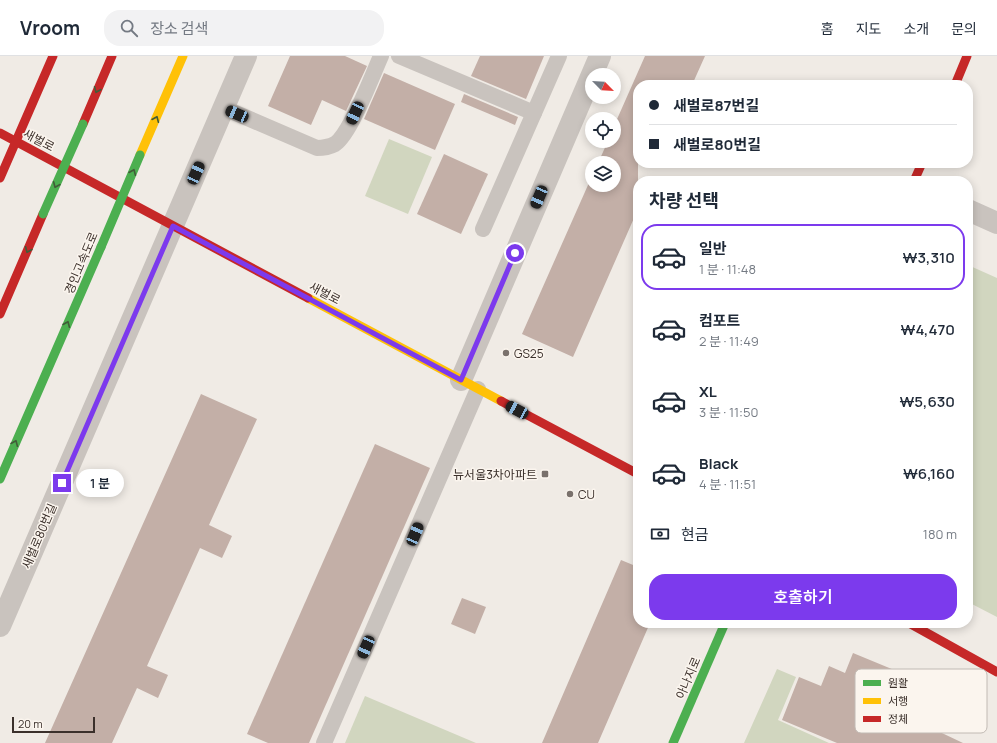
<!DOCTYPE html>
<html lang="ko">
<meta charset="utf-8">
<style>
:root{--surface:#fff;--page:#f2f2f3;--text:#1f2937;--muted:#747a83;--line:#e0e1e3;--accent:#7c3aed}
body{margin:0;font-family:Manrope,"Noto Sans KR",sans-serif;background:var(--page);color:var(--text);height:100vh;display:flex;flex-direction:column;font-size:15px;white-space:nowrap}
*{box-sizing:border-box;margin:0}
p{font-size:13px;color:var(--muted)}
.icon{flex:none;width:22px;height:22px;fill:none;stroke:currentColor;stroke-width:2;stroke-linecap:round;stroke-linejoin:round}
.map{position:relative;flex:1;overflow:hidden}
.panel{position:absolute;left:633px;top:120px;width:340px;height:452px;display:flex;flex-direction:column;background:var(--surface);border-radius:16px;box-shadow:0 2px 10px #0003}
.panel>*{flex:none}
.hud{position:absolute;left:633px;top:24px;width:340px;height:88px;border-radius:16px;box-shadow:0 2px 10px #0003;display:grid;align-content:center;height:88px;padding:0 16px;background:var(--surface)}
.needle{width:26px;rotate:114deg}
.fabs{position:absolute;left:585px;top:12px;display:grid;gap:8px}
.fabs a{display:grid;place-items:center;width:36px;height:36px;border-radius:50%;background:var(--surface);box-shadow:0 2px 10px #0003;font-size:20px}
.scale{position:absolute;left:12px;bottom:10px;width:83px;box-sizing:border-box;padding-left:4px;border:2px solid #3b302b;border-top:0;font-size:11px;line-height:14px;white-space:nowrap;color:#3b302b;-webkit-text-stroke:3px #fbf5ee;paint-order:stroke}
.end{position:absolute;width:18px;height:18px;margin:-9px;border:5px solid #7c3aed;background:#fff;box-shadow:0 0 0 2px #fff}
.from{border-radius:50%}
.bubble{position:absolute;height:28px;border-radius:14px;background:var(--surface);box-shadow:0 2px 10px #0003;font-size:13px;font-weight:600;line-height:28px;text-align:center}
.car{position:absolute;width:12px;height:24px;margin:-12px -6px;border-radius:5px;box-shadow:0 0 3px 1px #0007;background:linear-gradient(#222 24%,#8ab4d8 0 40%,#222 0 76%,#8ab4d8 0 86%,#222 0)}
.hud b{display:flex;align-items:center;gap:14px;height:38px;font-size:15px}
.hud b+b{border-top:1px solid var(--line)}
.hud i{width:10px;height:10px;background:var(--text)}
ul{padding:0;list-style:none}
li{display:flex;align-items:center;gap:12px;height:66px;margin:0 8px 6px;padding:0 8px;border:2px solid transparent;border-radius:16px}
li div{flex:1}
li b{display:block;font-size:15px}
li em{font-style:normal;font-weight:600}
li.selected{border-color:var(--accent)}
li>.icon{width:36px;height:36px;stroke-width:1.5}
h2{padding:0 16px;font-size:18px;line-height:48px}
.pay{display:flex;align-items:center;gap:10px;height:44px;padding:0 16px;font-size:15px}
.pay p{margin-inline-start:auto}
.cta{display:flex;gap:8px;margin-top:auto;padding:8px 16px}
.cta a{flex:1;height:46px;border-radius:16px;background:var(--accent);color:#fff;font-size:16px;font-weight:600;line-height:46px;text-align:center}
header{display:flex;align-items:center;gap:24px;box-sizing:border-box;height:56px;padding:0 20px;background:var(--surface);border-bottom:1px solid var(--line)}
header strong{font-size:19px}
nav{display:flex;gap:22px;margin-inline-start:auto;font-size:14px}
.search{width:280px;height:36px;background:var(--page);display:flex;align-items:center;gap:10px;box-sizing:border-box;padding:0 14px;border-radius:16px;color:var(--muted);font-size:15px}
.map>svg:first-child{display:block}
.green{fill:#d1d6bf}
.building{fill:#c3afa7}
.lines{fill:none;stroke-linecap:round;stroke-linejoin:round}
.lane{stroke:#c9c3be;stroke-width:16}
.street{stroke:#c9c3be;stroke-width:22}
.fast{stroke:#4caf50;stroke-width:9}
.slow{stroke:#ffc107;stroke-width:9}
.jam{stroke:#c62828;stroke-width:9}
.fast-bridge{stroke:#4caf50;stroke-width:9}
.oneway{stroke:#415c38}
.route{stroke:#7c3aed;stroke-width:5}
.poi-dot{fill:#7a716c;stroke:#fbf5ee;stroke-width:1.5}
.labels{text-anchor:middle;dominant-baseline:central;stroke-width:3;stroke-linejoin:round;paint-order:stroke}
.street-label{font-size:12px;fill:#3b302b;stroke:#fbf5ee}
.poi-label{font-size:12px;fill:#3b302b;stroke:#fbf5ee;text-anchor:start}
.key{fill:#fbf5ee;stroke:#c1bab4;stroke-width:1}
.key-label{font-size:11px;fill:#3b302b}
</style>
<header>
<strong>Vroom</strong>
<div class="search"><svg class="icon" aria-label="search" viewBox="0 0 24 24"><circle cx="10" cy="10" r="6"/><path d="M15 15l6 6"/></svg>장소 검색</div>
<nav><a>홈</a><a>지도</a><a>소개</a><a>문의</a></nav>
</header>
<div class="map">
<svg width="997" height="687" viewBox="0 0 997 687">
<rect width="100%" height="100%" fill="#f0ebe5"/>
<g class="green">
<polygon points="389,83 432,101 408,158 365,140"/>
<polygon points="968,209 997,222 997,561 968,546"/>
<polygon points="777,613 796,621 778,664 829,687 744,687"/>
<polygon points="365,640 476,687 345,687"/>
</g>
<g class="building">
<polygon points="290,0 345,0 367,10 346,55 322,44 311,69 268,50"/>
<polygon points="480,0 544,0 526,43 471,20"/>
<polygon points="645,0 705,0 692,29 638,29 638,153 573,301 522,278 592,120 592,129 614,129 614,107 598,107 608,85 614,85 614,70"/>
<polygon points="384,17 455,48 435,94 364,63"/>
<polygon points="464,38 518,61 515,69 461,46"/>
<polygon points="444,98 488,118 461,178 417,158"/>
<polygon points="201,338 257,363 209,469 232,480 222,502 200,492 147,610 168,619 158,642 137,632 112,687 45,687"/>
<polygon points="375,388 430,412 309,687 268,687 247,678"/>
<polygon points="621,504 638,511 638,567 650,567 598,687 542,687"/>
<polygon points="462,542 486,551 475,578 451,568"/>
<polygon points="853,597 899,616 885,650 963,687 837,687 782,664 799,621 821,630 829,610 845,617"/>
</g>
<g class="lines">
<g class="lane">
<polyline points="399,0 534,57"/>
<path d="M224,52l93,40c6,0 12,-1 18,-4 16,-11 37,-68 46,-88"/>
<polyline points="483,173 559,0"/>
<polyline points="324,687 478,333"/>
</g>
<g class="street">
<polyline points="968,154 997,167"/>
<polyline points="461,324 600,0"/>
<polyline points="0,570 246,0"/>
</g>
<g class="fast">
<polyline points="0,423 101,191"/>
<polyline points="673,687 725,567"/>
</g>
<g class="slow">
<polyline points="140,99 183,0"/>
<polyline points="308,242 501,345"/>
</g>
<g class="jam">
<polyline points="955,29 967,0"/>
<polyline points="83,68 112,0"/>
<polyline points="0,77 308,242"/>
<polyline points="0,122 53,0"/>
<polyline points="914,125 922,107"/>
<polyline points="0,258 43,158"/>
<polyline points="501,345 638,418"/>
<polyline points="909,567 997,616"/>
</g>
<g class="fast-bridge">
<polyline points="43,158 83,68"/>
<polyline points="101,191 140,99"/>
</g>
</g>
<defs><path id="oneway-chevron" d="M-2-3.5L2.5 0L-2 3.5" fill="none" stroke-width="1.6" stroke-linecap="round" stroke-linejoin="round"/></defs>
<g class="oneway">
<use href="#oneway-chevron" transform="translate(97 34) rotate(113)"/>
<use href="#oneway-chevron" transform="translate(156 63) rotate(-67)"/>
<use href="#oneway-chevron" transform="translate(133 116) rotate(-67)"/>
<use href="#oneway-chevron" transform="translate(56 129) rotate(113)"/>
<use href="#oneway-chevron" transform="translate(28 194) rotate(113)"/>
<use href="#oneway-chevron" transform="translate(67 268) rotate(-67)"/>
<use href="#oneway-chevron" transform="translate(15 387) rotate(-67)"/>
</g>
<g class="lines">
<polyline class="route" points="62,427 173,170 461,324 515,197"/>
</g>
<g class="poi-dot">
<circle cx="506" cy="297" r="4"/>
<rect x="541" y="414" width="8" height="8" rx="2"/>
<circle cx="570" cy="438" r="4"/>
</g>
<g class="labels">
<g class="street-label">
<text transform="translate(39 84) rotate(28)">새벌로</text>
<text transform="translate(81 207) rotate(-67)">경인고속도로</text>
<text transform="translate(325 237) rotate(28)">새벌로</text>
<text transform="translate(39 480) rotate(-67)">새벌로80번길</text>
<text transform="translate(688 622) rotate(-67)">아나지로</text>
</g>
<g class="poi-label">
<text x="514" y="297">GS25</text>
<text x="537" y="418" text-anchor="end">뉴서울3차아파트</text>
<text x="578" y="438">CU</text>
</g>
</g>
<rect x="855" y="613" width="132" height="64" rx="6" class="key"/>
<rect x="863" y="624" width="18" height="6" fill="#4caf50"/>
<rect x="863" y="642" width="18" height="6" fill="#ffc107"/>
<rect x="863" y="660" width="18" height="6" fill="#c62828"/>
<g class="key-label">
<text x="888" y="631">원활</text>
<text x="888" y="649">서행</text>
<text x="888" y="667">정체</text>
</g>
</svg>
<div class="fabs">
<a><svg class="needle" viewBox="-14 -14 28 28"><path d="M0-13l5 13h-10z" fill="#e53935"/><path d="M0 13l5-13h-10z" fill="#747a83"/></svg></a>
<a><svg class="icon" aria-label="locate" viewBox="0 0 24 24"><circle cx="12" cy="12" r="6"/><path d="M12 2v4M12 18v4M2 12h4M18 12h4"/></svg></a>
<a><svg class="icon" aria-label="layers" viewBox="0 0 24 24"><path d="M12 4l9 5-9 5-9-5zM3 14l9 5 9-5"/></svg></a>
</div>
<div class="scale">20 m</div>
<i class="end from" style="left:515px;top:197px"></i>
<i class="end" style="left:62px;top:427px"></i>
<div class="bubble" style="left:76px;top:413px;width:48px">1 분</div>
<i class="car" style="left:355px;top:57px;rotate:205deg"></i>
<i class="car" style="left:237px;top:58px;rotate:293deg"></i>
<i class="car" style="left:196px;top:117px;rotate:24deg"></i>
<i class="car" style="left:539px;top:141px;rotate:203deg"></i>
<i class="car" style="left:517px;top:354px;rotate:298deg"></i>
<i class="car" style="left:415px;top:478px;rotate:23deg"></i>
<i class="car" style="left:366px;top:591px;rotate:204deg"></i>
<div class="hud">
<b><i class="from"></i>새벌로87번길</b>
<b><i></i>새벌로80번길</b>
</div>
<section class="panel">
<h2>차량 선택</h2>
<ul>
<li class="selected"><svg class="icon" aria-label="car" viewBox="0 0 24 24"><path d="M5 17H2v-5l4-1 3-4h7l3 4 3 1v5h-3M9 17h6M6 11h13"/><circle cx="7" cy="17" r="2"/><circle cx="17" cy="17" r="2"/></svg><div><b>일반</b><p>1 분 · 11:48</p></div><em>₩3,310</em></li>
<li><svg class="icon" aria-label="car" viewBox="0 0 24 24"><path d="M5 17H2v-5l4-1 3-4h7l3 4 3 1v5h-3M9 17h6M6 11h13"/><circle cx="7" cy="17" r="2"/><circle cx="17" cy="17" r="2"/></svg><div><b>컴포트</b><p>2 분 · 11:49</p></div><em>₩4,470</em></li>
<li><svg class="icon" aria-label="car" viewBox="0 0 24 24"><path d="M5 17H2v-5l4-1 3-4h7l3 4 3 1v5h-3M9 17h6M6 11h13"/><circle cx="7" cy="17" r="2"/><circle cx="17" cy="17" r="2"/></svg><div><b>XL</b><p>3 분 · 11:50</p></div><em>₩5,630</em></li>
<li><svg class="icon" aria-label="car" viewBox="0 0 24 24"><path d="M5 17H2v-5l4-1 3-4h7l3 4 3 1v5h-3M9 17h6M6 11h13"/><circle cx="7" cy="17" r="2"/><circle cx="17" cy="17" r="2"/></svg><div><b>Black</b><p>4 분 · 11:51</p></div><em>₩6,160</em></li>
</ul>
<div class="pay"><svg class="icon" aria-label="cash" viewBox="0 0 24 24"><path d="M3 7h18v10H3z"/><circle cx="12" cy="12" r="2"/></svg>현금<p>180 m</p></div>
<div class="cta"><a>호출하기</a></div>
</section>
</div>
